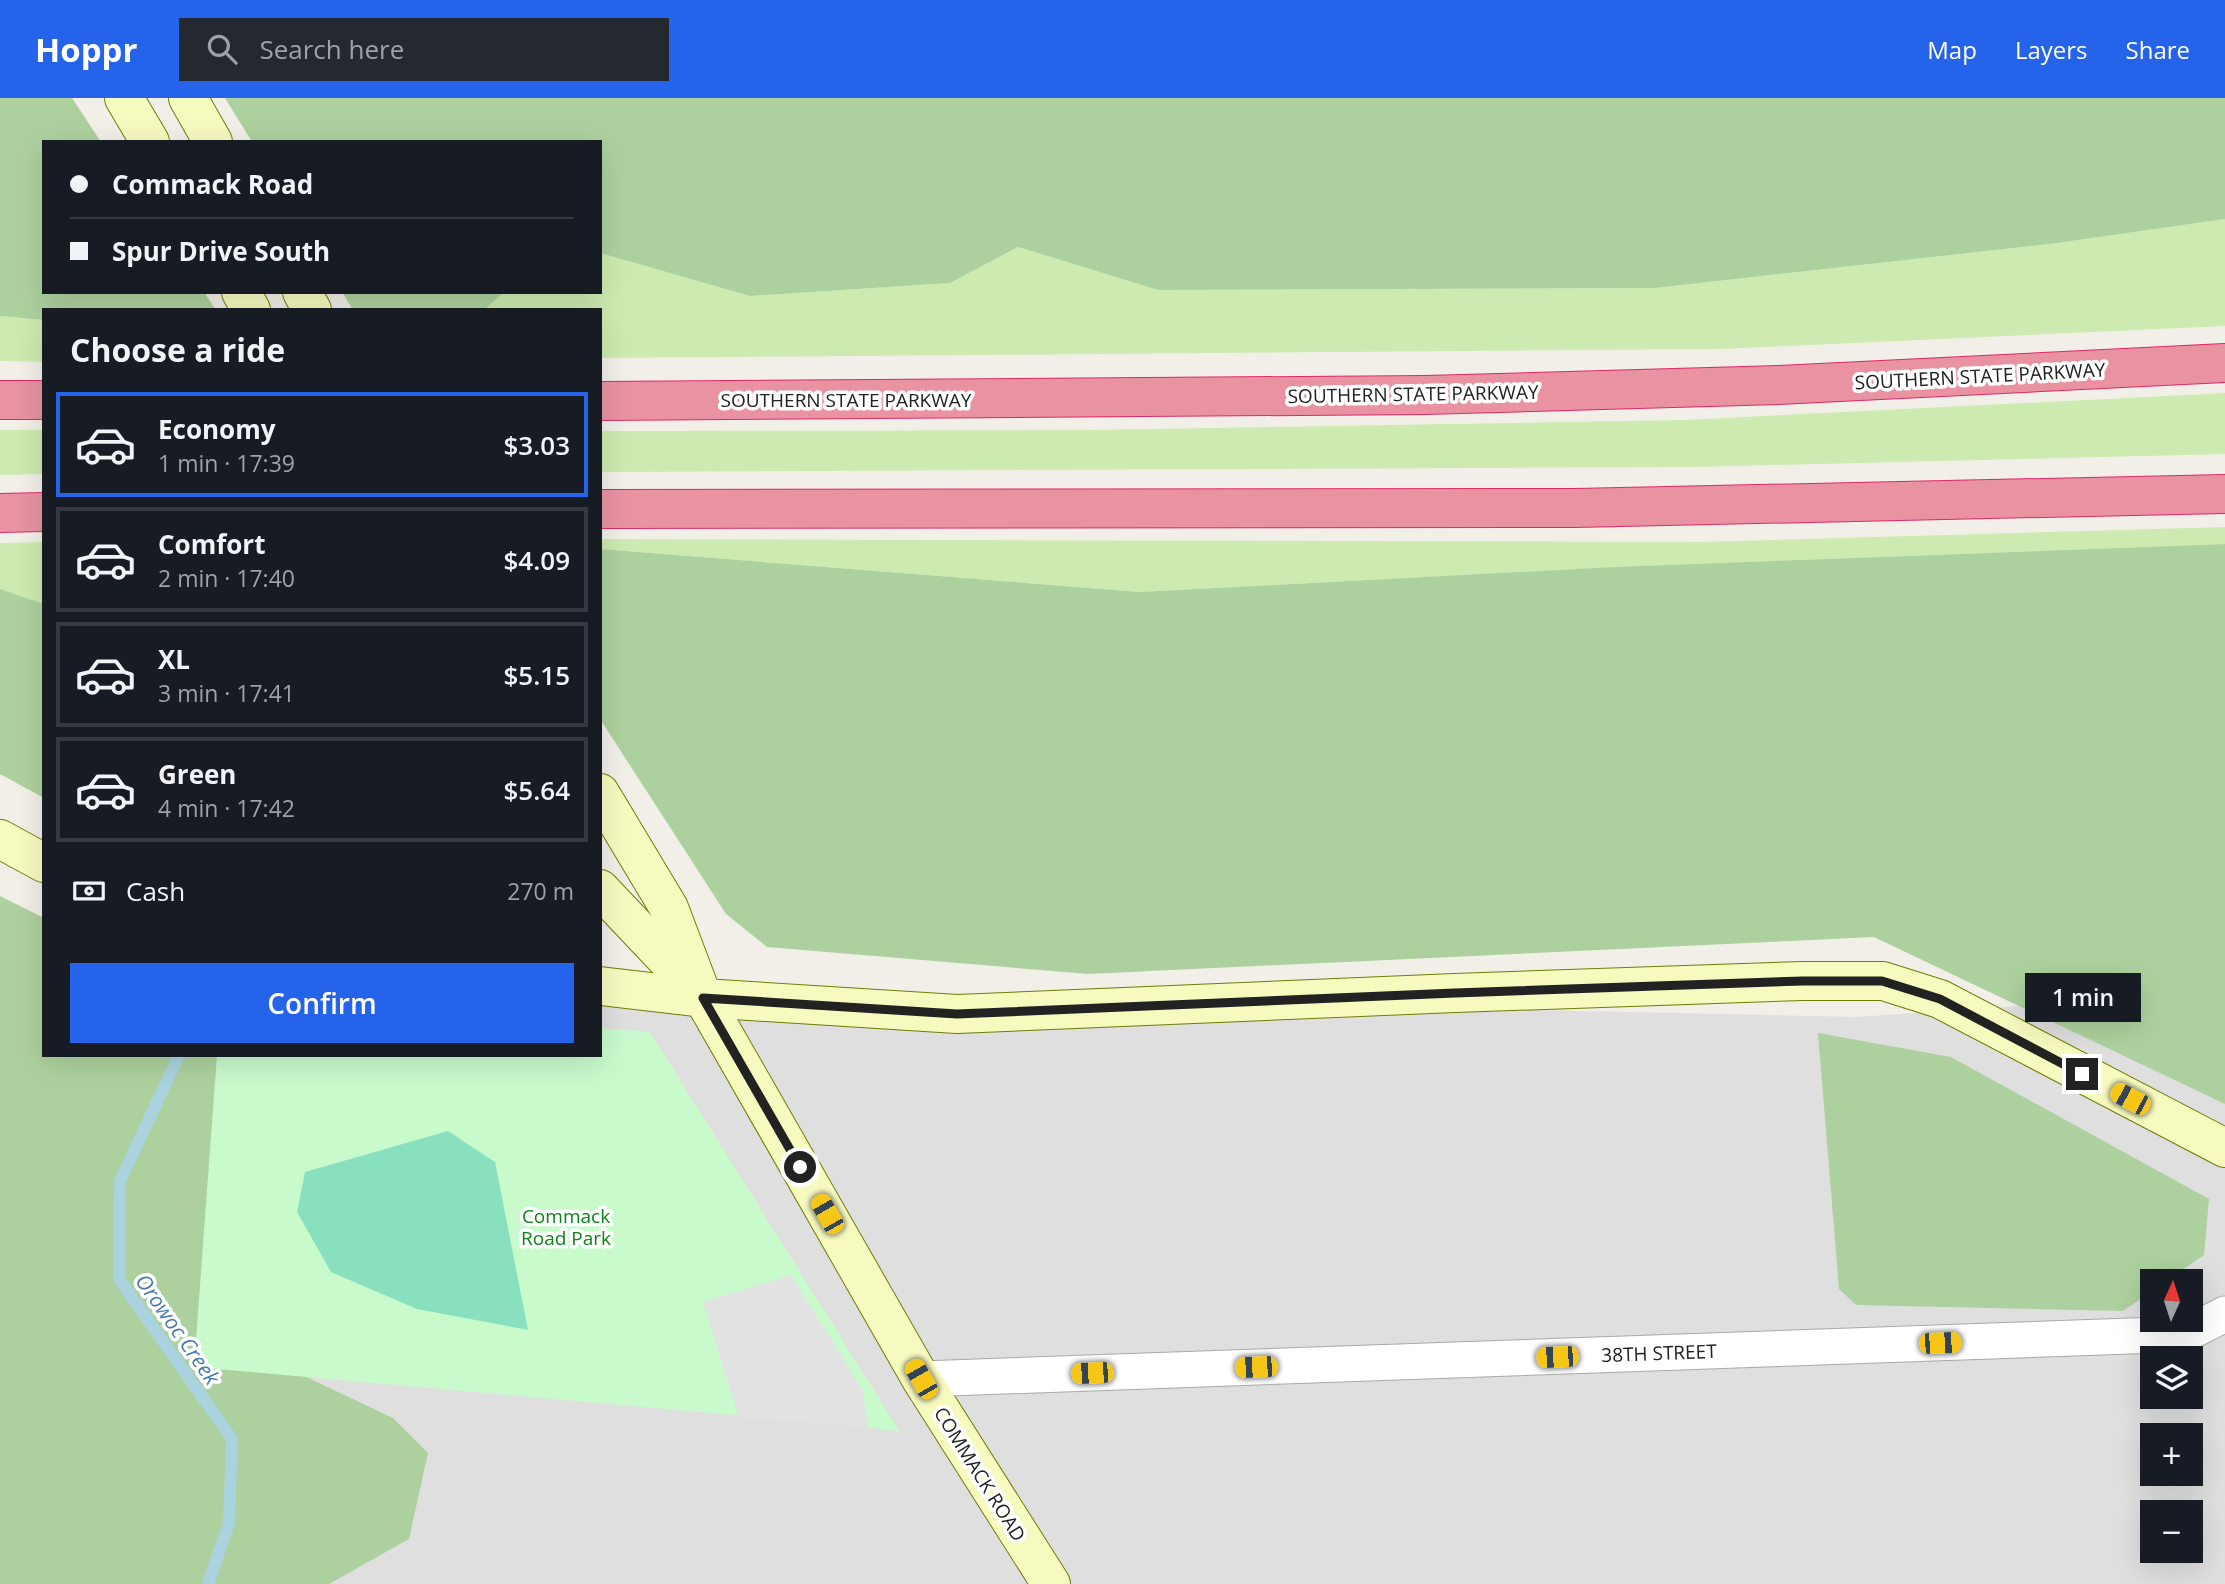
<!DOCTYPE html>
<meta charset="utf-8">
<style>
:root{--surface:#171b24;--page:#242831;--text:#f1f3f6;--muted:#9ea1a6;--line:#363941;--accent:#2563eb}
body{margin:0;font-family:"Open Sans",sans-serif;background:var(--page);color:var(--text);height:100vh;display:flex;flex-direction:column;font-size:26px;white-space:nowrap}
*{box-sizing:border-box;margin:0}
p{font-size:23px;color:var(--muted)}
.icon{flex:none;width:38px;height:38px;fill:none;stroke:currentColor;stroke-width:2;stroke-linecap:round;stroke-linejoin:round}
.map{position:relative;flex:1;overflow:hidden}
.panel{position:absolute;left:42px;top:210px;width:560px;height:749px;display:flex;flex-direction:column;background:var(--surface);border-radius:0px;box-shadow:0 7px 28px #0002}
.panel>*{flex:none}
.banner{position:absolute;left:42px;top:42px;width:560px;height:154px;border-radius:0px;box-shadow:0 7px 28px #0002;display:grid;align-content:center;height:154px;padding:0 28px;background:var(--surface)}
.needle{width:46px;rotate:3deg}
.tools{position:absolute;left:2140px;top:1171px;display:grid;gap:14px}
.tools a{display:grid;place-items:center;width:63px;height:63px;border-radius:0px;background:var(--surface);box-shadow:0 7px 28px #0002;font-size:35px}
.end{position:absolute;width:32px;height:32px;margin:-16px;border:9px solid #222;background:#fff;box-shadow:0 0 0 4px #fff}
.from{border-radius:50%}
.bubble{position:absolute;height:49px;border-radius:0px;background:var(--surface);box-shadow:0 7px 28px #0002;font-size:23px;font-weight:600;line-height:49px;text-align:center}
.car{position:absolute;width:21px;height:42px;margin:-21px -10px;border-radius:9px;box-shadow:0 0 5px 2px #0007;background:linear-gradient(#f5c518 24%,#345 0 40%,#f5c518 0 76%,#345 0 86%,#f5c518 0)}
.banner b{display:flex;align-items:center;gap:24px;height:66px;font-size:26px}
.banner b+b{border-top:2px solid var(--line)}
.banner i{width:18px;height:18px;background:var(--text)}
ul{padding:0;list-style:none}
li{display:flex;align-items:center;gap:21px;height:105px;margin:0 14px 10px;padding:0 14px;border:4px solid var(--line);border-radius:0px}
li div{flex:1}
li b{display:block;font-size:26px}
li em{font-style:normal;font-weight:600}
li.on{border-color:var(--accent)}
li>.icon{width:63px;height:63px;stroke-width:1.5}
h2{padding:0 28px;font-size:32px;line-height:84px}
.pay{display:flex;align-items:center;gap:18px;height:77px;padding:0 28px;font-size:26px}
.pay p{margin-inline-start:auto}
.primary-button{display:flex;gap:14px;margin-top:auto;padding:14px 28px}
.primary-button a{flex:1;height:80px;border-radius:0px;background:var(--accent);color:#fff;font-size:28px;font-weight:600;line-height:80px;text-align:center}
header{display:flex;align-items:center;gap:42px;box-sizing:border-box;height:98px;padding:0 35px;background:var(--accent);color:#fff}
header strong{font-size:33px}
nav{display:flex;gap:38px;margin-inline-start:auto;font-size:24px}
.search{width:490px;height:63px;background:var(--page);display:flex;align-items:center;gap:18px;box-sizing:border-box;padding:0 24px;border-radius:0px;color:var(--muted);font-size:26px}
.map>svg:first-child{display:block}
.residential{fill:#e0dfdf;fill-rule:evenodd}
.grass{fill:#cdebb0}
.forest{fill:#add19e}
.park{fill:#c8facc}
.pitch{fill:#88e0be}
.parking{fill:#e2e2e2}
.lines{fill:none;stroke-linecap:round;stroke-linejoin:round}
.stream{stroke:#aad3df;stroke-width:12}
.street-casing{stroke:#a9a9a9;stroke-width:37}
.secondary-casing{stroke:#707d05;stroke-width:40}
.highway-casing{stroke:#dc2a67;stroke-width:40}
.street{stroke:#fff;stroke-width:35}
.secondary{stroke:#f7fabf;stroke-width:38}
.highway{stroke:#e892a2;stroke-width:38}
.route{stroke:#222;stroke-width:9}
.labels{text-anchor:middle;dominant-baseline:central;stroke-width:7;stroke-linejoin:round;paint-order:stroke}
.street-label{font-size:19px;fill:#222;stroke:#fff}
.park-label{font-size:19px;fill:#0c8416;stroke:#fff}
.water-label{font-size:21px;font-style:italic;fill:#4a7aab;stroke:#fff}
</style>
<header>
<strong>Hoppr</strong>
<div class="search"><svg class="icon" aria-label="search" viewBox="0 0 24 24"><circle cx="10" cy="10" r="6"/><path d="M15 15l6 6"/></svg>Search here</div>
<nav><a>Map</a><a>Layers</a><a>Share</a></nav>
</header>
<div class="map">
<svg width="2225" height="1486" viewBox="0 0 2225 1486">
<rect width="100%" height="100%" fill="#f2efe9"/>
<path class="residential" d="M600,892l1257,27 368,-25v592h-2080l19,-529h436zM2152,1183h39v39h-39zM2152,1260h39v38h-39zM2152,1337h39v39h-39zM2152,1414h39v38h-39z"/>
<g class="grass">
<polygon points="2225,121 2225,228 1721,251 600,260 600,212 478,212 499,194 600,194 600,155 750,198 950,185 1018,149 1158,192 1655,190 2050,146"/>
<polygon points="0,218 44,222 44,264 0,263"/>
<polygon points="2225,295 2225,356 1693,369 600,374 600,333 1093,332 1684,322"/>
<polygon points="0,332 44,332 44,376 0,377"/>
<polygon points="2225,429 2225,446 1613,469 1140,494 600,451 600,441 1702,444"/>
<polygon points="44,444 44,506 0,491 0,445"/>
</g>
<g class="forest">
<polygon points="0,0 72,0 101,44 44,44 44,194 204,194 216,212 44,212 44,222 0,218"/>
<polygon points="225,0 2225,0 2225,121 2050,146 1655,190 1158,192 1018,149 950,185 750,198 600,155 600,44 252,44"/>
<polygon points="342,194 504,194 484,212 353,212"/>
<polygon points="2225,446 2225,1006 1874,839 1088,876 767,849 726,816 600,621 600,451 1140,494 1613,469"/>
<polygon points="0,491 44,506 44,700 0,676"/>
<polygon points="0,798 44,820 44,957 419,957 243,1249 393,1320 428,1355 409,1441 329,1486 0,1486"/>
<polygon points="1818,935 1951,959 2209,1101 2204,1157 2166,1183 2152,1183 2152,1193 2123,1213 1856,1207 1839,1191"/>
</g>
<polygon class="park" points="600,930 650,934 900,1334 868,1329 194,1269 217,957 600,957"/>
<polygon class="pitch" points="448,1033 495,1064 528,1232 417,1211 331,1174 297,1114 305,1074"/>
<polygon class="parking" points="791,1177 863,1293 868,1329 739,1320 703,1204"/>
<g class="lines">
<polyline class="stream" points="179,957 120,1083 119,1181 232,1341 229,1425 208,1486"/>
<g class="street-casing">
<polyline id="street" points="921,1281 2186,1236 2225,1216"/>
</g>
<g class="secondary-casing">
<g id="secondary">
<polyline points="124,0 150,44"/>
<polyline points="188,0 213,44"/>
<polyline points="241,194 251,212"/>
<polyline points="302,194 312,212"/>
<polyline points="600,695 669,810 703,900 921,1281 1051,1486"/>
<polyline points="0,741 44,765"/>
<polyline points="600,791 690,886"/>
<polyline points="600,888 703,900 957,916 1455,895 1803,883 1883,883 1940,901 2225,1050"/>
</g>
</g>
<g class="highway-casing">
<g id="highway">
<polyline points="0,302 44,302"/>
<polyline points="600,303 1425,297 1779,287 2225,265"/>
<polyline points="600,411 1575,410 2225,396"/>
<polyline points="0,415 44,414"/>
</g>
</g>
<use href="#street" class="street"/>
<use href="#secondary" class="secondary"/>
<use href="#highway" class="highway"/>
</g>
<g class="lines">
<polyline class="route" points="800,1069 703,900 957,916 1455,895 1803,883 1882,883 1940,901 2082,976"/>
</g>
<g class="labels">
<g class="street-label">
<text transform="translate(1980 278) rotate(-3)">SOUTHERN STATE PARKWAY</text>
<text transform="translate(1413 296) rotate(-1)">SOUTHERN STATE PARKWAY</text>
<text x="846" y="302">SOUTHERN STATE PARKWAY</text>
<text transform="translate(1659 1255) rotate(-2)">38TH STREET</text>
<text transform="translate(980 1376) rotate(58)">COMMACK ROAD</text>
</g>
<g class="park-label">
<text x="566" y="1118">Commack<tspan x="566" dy="22">Road Park</tspan></text>
</g>
<g class="water-label">
<text transform="translate(178 1231) rotate(55)">Orowoc Creek</text>
</g>
</g>
</svg>
<div class="tools">
<a><svg class="needle" viewBox="-14 -14 28 28"><path d="M0-13l5 13h-10z" fill="#e53935"/><path d="M0 13l5-13h-10z" fill="#9ea1a6"/></svg></a>
<a><svg class="icon" aria-label="layers" viewBox="0 0 24 24"><path d="M12 4l9 5-9 5-9-5zM3 14l9 5 9-5"/></svg></a>
<a>+</a>
<a>−</a>
</div>
<i class="end from" style="left:800px;top:1069px"></i>
<i class="end" style="left:2082px;top:976px"></i>
<div class="bubble" style="left:2025px;top:875px;width:116px">1 min</div>
<i class="car" style="left:2130px;top:1001px;rotate:298deg"></i>
<i class="car" style="left:827px;top:1116px;rotate:330deg"></i>
<i class="car" style="left:1940px;top:1245px;rotate:88deg"></i>
<i class="car" style="left:1557px;top:1259px;rotate:268deg"></i>
<i class="car" style="left:1256px;top:1269px;rotate:268deg"></i>
<i class="car" style="left:1092px;top:1275px;rotate:268deg"></i>
<i class="car" style="left:921px;top:1281px;rotate:330deg"></i>
<div class="banner">
<b><i class="from"></i>Commack Road</b>
<b><i></i>Spur Drive South</b>
</div>
<section class="panel">
<h2>Choose a ride</h2>
<ul>
<li class="on"><svg class="icon" aria-label="car" viewBox="0 0 24 24"><path d="M5 17H2v-5l4-1 3-4h7l3 4 3 1v5h-3M9 17h6M6 11h13"/><circle cx="7" cy="17" r="2"/><circle cx="17" cy="17" r="2"/></svg><div><b>Economy</b><p>1 min · 17:39</p></div><em>$3.03</em></li>
<li><svg class="icon" aria-label="car" viewBox="0 0 24 24"><path d="M5 17H2v-5l4-1 3-4h7l3 4 3 1v5h-3M9 17h6M6 11h13"/><circle cx="7" cy="17" r="2"/><circle cx="17" cy="17" r="2"/></svg><div><b>Comfort</b><p>2 min · 17:40</p></div><em>$4.09</em></li>
<li><svg class="icon" aria-label="car" viewBox="0 0 24 24"><path d="M5 17H2v-5l4-1 3-4h7l3 4 3 1v5h-3M9 17h6M6 11h13"/><circle cx="7" cy="17" r="2"/><circle cx="17" cy="17" r="2"/></svg><div><b>XL</b><p>3 min · 17:41</p></div><em>$5.15</em></li>
<li><svg class="icon" aria-label="car" viewBox="0 0 24 24"><path d="M5 17H2v-5l4-1 3-4h7l3 4 3 1v5h-3M9 17h6M6 11h13"/><circle cx="7" cy="17" r="2"/><circle cx="17" cy="17" r="2"/></svg><div><b>Green</b><p>4 min · 17:42</p></div><em>$5.64</em></li>
</ul>
<div class="pay"><svg class="icon" aria-label="cash" viewBox="0 0 24 24"><path d="M3 7h18v10H3z"/><circle cx="12" cy="12" r="2"/></svg>Cash<p>270 m</p></div>
<div class="primary-button"><a>Confirm</a></div>
</section>
</div>
